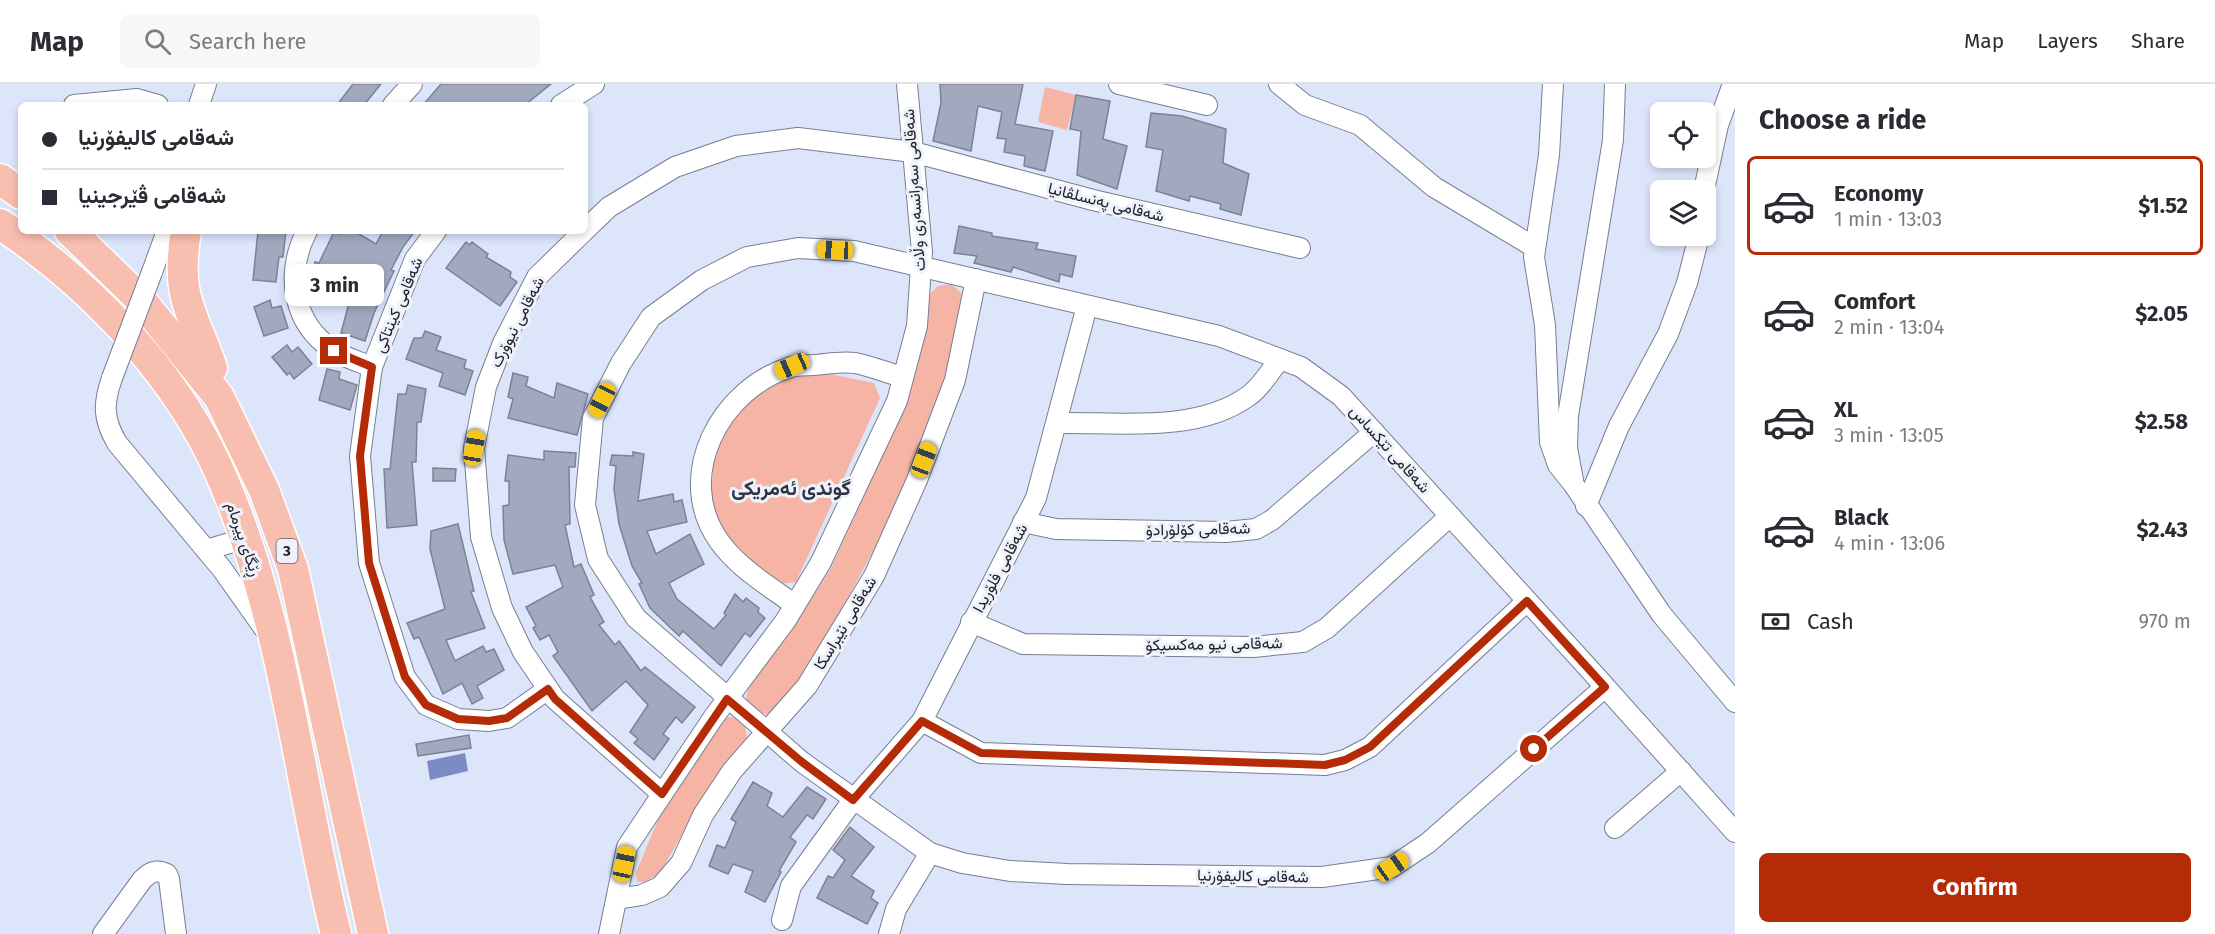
<!DOCTYPE html>
<meta charset="utf-8">
<style>
:root{--surface:#fff;--page:#f7f7f7;--text:#2b2b33;--muted:#7c7c81;--line:#e1e1e2;--accent:#b52a07}
body{margin:0;font-family:"Fira Sans",Vazirmatn,sans-serif;background:var(--page);color:var(--text);height:100vh;display:flex;flex-direction:column;font-size:22px;white-space:nowrap}
*{box-sizing:border-box;margin:0}
p{font-size:20px;color:var(--muted)}
.icon{flex:none;width:33px;height:33px;fill:none;stroke:currentColor;stroke-width:2;stroke-linecap:round;stroke-linejoin:round}
.map{position:relative;flex:1;overflow:hidden}
.side{display:flex;flex-direction:column;background:var(--surface);width:480px}
.side>*{flex:none}
.top-card{position:absolute;left:18px;top:18px;width:570px;height:132px;border-radius:9px;box-shadow:0 3px 9px #0003;display:grid;align-content:center;height:132px;padding:0 24px;background:var(--surface)}
.buttons{position:absolute;left:1650px;top:18px;display:grid;gap:12px}
.buttons a{display:grid;place-items:center;width:66px;height:66px;border-radius:9px;background:var(--surface);box-shadow:0 3px 9px #0003;font-size:30px}
.end{position:absolute;width:27px;height:27px;margin:-14px;border:8px solid #b52a07;background:#fff;box-shadow:0 0 0 3px #fff}
.from{border-radius:50%}
.bubble{position:absolute;height:42px;border-radius:9px;background:var(--surface);box-shadow:0 3px 9px #0003;font-size:20px;font-weight:700;line-height:42px;text-align:center}
.car{position:absolute;width:18px;height:36px;margin:-18px -9px;border-radius:8px;box-shadow:0 0 4px 2px #0007;background:linear-gradient(#f5c518 24%,#345 0 40%,#f5c518 0 76%,#345 0 86%,#f5c518 0)}
.top-card b{display:flex;align-items:center;gap:21px;height:57px;font-size:22px}
.top-card b+b{border-top:2px solid var(--line)}
.top-card i{width:15px;height:15px;background:var(--text)}
ul{padding:0;list-style:none}
li{display:flex;align-items:center;gap:18px;height:99px;margin:0 12px 9px;padding:0 12px;border:3px solid transparent;border-radius:9px}
li div{flex:1}
li b{display:block;font-size:22px}
li em{font-style:normal;font-weight:700}
li.active{border-color:var(--accent)}
li>.icon{width:54px;height:54px;stroke-width:1.5}
h2{padding:0 24px;font-size:27px;line-height:72px}
.pay{display:flex;align-items:center;gap:15px;height:66px;padding:0 24px;font-size:22px}
.pay p{margin-inline-start:auto}
.action{display:flex;gap:12px;margin-top:auto;padding:12px 24px}
.action a{flex:1;height:69px;border-radius:9px;background:var(--accent);color:#fff;font-size:24px;font-weight:700;line-height:69px;text-align:center}
header{display:flex;align-items:center;gap:36px;box-sizing:border-box;height:84px;padding:0 30px;background:var(--surface);border-bottom:2px solid var(--line)}
header strong{font-size:28px}
nav{display:flex;gap:33px;margin-inline-start:auto;font-size:21px}
.search{width:420px;height:54px;background:var(--page);display:flex;align-items:center;gap:15px;box-sizing:border-box;padding:0 21px;border-radius:9px;color:var(--muted);font-size:22px}
main{display:flex;flex:1;min-height:0}
.map>svg:first-child{display:block}
.green{fill:#f5b4a4}
.water{fill:#7b8cc5}
.building{fill:#a2a9be;stroke:#7b8296;stroke-width:1.5}
.lines{fill:none;stroke-linecap:round;stroke-linejoin:round}
.minor-casing{stroke:#787e92;stroke-width:22}
.highway-casing{stroke:#fff;stroke-width:33}
.minor{stroke:#fff;stroke-width:20}
.highway{stroke:#f8beb0;stroke-width:30}
.minor-bridge-casing{stroke:#787e92;stroke-width:22;stroke-linecap:butt}
.minor-bridge{stroke:#fff;stroke-width:20}
.route{stroke:#b52a07;stroke-width:8}
.labels{text-anchor:middle;dominant-baseline:central;stroke-width:6;stroke-linejoin:round;paint-order:stroke}
.shield{fill:#eff2fb;stroke:#5e6169;stroke-width:1.5}
.shield-label{font-size:15px;font-weight:bold;fill:#20232b}
.street-label{font-size:16px;fill:#20232b;stroke:#eff2fb}
.quarter-label{font-size:20px;font-weight:bold;fill:#2e3445;stroke:#eff2fb}
</style>
<header>
<strong>Map</strong>
<div class="search"><svg class="icon" aria-label="search" viewBox="0 0 24 24"><circle cx="10" cy="10" r="6"/><path d="M15 15l6 6"/></svg>Search here</div>
<nav><a>Map</a><a>Layers</a><a>Share</a></nav>
</header>
<main>
<div class="map">
<svg width="1735" height="850" viewBox="0 0 1735 850">
<rect width="100%" height="100%" fill="#dde5fb"/>
<g class="green">
<polygon points="1045,3 1076,11 1067,46 1038,38"/>
<polygon points="952,200 964,212 958,257 927,355 878,458 813,578 774,625 767,630 752,627 746,615 749,601 785,554 831,484 899,335 922,254 930,210 938,202"/>
<polygon points="830,290 874,299 880,314 796,498 777,500 751,483 720,444 711,414 714,371 729,338 757,309 790,293"/>
<polygon points="733,633 744,638 747,653 703,714 660,789 645,798 637,798 636,789 662,726 721,634"/>
</g>
<polygon class="water" points="465,669 468,687 430,696 427,677"/>
<g class="building">
<polygon points="353,0 381,0 364,21 337,21"/>
<polygon points="441,0 551,0 525,21 423,21"/>
<polygon points="940,0 1023,0 1015,40 1053,47 1045,87 1024,82 1025,72 1004,68 1006,55 997,54 1002,28 978,22 971,67 933,57 941,19"/>
<polygon points="1076,11 1110,17 1103,55 1127,62 1117,105 1077,91 1081,47 1070,45"/>
<polygon points="1151,29 1182,32 1226,45 1223,79 1249,90 1241,131 1220,125 1221,120 1190,112 1189,117 1156,107 1163,66 1146,63"/>
<polygon points="959,142 992,149 992,152 1038,159 1036,165 1076,172 1072,193 1060,190 1059,198 1013,183 1011,188 974,179 977,172 954,169"/>
<polygon points="258,147 286,147 283,173 279,173 276,198 253,196"/>
<polygon points="342,147 354,147 376,160 383,147 415,147 403,163 391,186 394,187 374,229 365,257 341,249 349,219 314,214 318,192 313,190 315,178 319,179 334,148 340,150"/>
<polygon points="466,158 470,161 472,158 488,170 486,173 511,188 510,193 517,198 500,222 446,184"/>
<polygon points="270,216 272,224 281,222 288,244 264,252 254,223"/>
<polygon points="425,247 441,253 436,266 466,276 464,284 473,287 465,311 439,302 443,289 406,275 414,254 422,254"/>
<polygon points="287,261 292,268 298,263 312,280 294,295 290,289 287,291 272,273"/>
<polygon points="327,285 340,288 339,295 357,301 350,326 319,316"/>
<polygon points="513,289 528,293 526,302 554,314 557,299 588,310 577,351 508,334 513,315 508,313"/>
<polygon points="408,301 426,305 421,338 417,338 416,378 412,378 417,441 387,444 384,385 390,385 398,310 406,310"/>
<polygon points="544,367 576,369 575,383 569,383 570,440 565,441 574,483 581,480 594,511 590,513 604,538 599,541 615,561 619,557 641,587 645,583 695,623 682,639 676,633 663,650 669,655 654,676 634,659 638,655 630,648 648,621 626,597 592,627 553,572 558,568 549,551 540,556 533,544 536,542 526,523 563,503 555,481 513,490 504,456 503,422 509,421 509,397 505,397 508,371 544,376"/>
<polygon points="633,368 644,370 638,417 673,410 674,418 682,416 687,438 647,447 656,470 690,450 704,480 669,499 677,515 714,545 726,531 724,529 735,510 743,518 746,514 759,524 758,528 765,534 750,553 745,549 721,582 683,547 679,552 650,524 639,500 642,499 632,482 619,440 614,405 616,382 610,381 612,371 633,372"/>
<polygon points="433,384 456,385 455,397 433,397"/>
<polygon points="458,440 474,507 471,508 485,544 446,556 455,577 483,562 486,568 494,565 504,586 477,602 483,614 472,620 462,599 443,610 419,553 414,555 407,539 445,525 430,465 431,447"/>
<polygon points="469,651 471,664 418,672 416,660"/>
<polygon points="753,698 772,709 767,722 783,733 807,703 826,715 813,735 807,731 790,753 796,758 779,787 781,788 765,818 745,808 753,787 733,780 728,790 709,782 717,761 725,764 736,738 731,735"/>
<polygon points="850,743 874,763 851,792 874,807 871,814 878,819 867,840 817,814 828,792 833,794 845,776 833,766"/>
</g>
<g class="lines">
<g class="minor-casing">
<g id="minor">
<polyline points="1119,0 1207,21"/>
<polyline points="1279,0 1305,21 1360,41 1434,103 1534,163"/>
<polyline points="1553,0 1549,71 1534,173 1545,241 1550,358 1558,381 1574,401 1662,531 1735,618"/>
<polyline points="74,21 137,15 158,21"/>
<polyline points="199,21 206,0"/>
<polyline points="393,21 412,0"/>
<polyline points="561,21 594,0"/>
<polyline points="1704,106 1718,41 1733,0"/>
<polyline points="585,146 609,123 675,83 736,62 798,54 913,68 1093,116 1300,164"/>
<path d="M307,147c-22,42 -15,92 26,119 12,8 27,12 39,17"/>
<polyline points="436,147 415,175 372,283 360,372 369,479 405,593 426,621 458,635 489,637 507,634 548,605"/>
<polyline points="584,147 537,193 503,259 486,303 474,364 481,453 502,524 523,568 555,615 662,710"/>
<polyline points="152,188 167,147"/>
<path d="M112,294c-9,26 -9,41 5,65l105,126 44,62"/>
<path d="M1058,339c60,-1 138,10 189,-26 13,-8 23,-26 33,-38"/>
<polyline points="1573,396 1567,364 1568,332 1613,56 1615,0"/>
<polyline points="1586,422 1619,342 1668,250 1687,199 1699,152"/>
<polyline points="1023,438 1056,445 1226,448 1256,445 1272,436 1374,348"/>
<polyline points="206,466 233,458 243,448"/>
<path d="M795,521c-26,-19 -57,-37 -76,-64 -46,-65 2,-153 72,-174 7,-2 16,-2 23,-2 13,-1 28,-4 41,-2 16,3 32,10 48,14"/>
<polyline points="971,538 1023,560 1253,563 1303,558 1327,544 1450,432"/>
<path d="M1605,603l-177,156 -36,24 -70,10 -255,-3 -57,-3 -48,-8 -32,-10 -128,-91 -166,-144 -38,-59 -13,-54 8,-87 28,-55 30,-46 51,-37 45,-23 51,-9 56,3 365,85 82,31 40,29 250,275c48,54 96,108 144,161"/>
<polyline points="922,637 981,669 1325,681 1345,676 1370,663 1527,517"/>
<polyline points="1615,744 1681,687"/>
<polyline points="617,815 642,811 660,803 681,779 703,731 732,687 807,602 874,492 917,396 955,296 976,195"/>
<polyline points="782,836 791,802 853,716 922,637 1036,414 1087,222"/>
<path d="M103,850l39,-54c8,-8 14,-11 25,-6l2,5 7,55"/>
<polyline points="609,850 627,763 713,634 786,536 821,478 897,317 917,242 922,168 907,0"/>
<polyline points="889,850 896,825 930,769"/>
</g>
</g>
<g class="highway-casing">
<g id="highway">
<polyline points="0,95 21,110"/>
<path d="M0,140c86,57 169,142 214,236 70,149 83,316 122,474"/>
<polyline points="70,147 140,215 219,313 264,406 293,485 373,850"/>
<path d="M186,147c-11,66 6,79 26,137"/>
</g>
</g>
<use href="#minor" class="minor"/>
<use href="#highway" class="highway"/>
<g class="minor-bridge-casing">
<polyline id="minor-bridge" points="112,294 152,188"/>
</g>
<use href="#minor-bridge" class="minor-bridge"/>
</g>
<g class="lines">
<polyline class="route" points="334,267 372,283 360,372 369,479 405,593 426,621 458,635 489,637 507,634 548,605 555,615 662,710 727,615 802,678 853,716 922,637 981,669 1325,681 1345,676 1370,663 1527,517 1605,603 1534,665"/>
</g>
<g class="labels">
<rect class="shield" x="276.5" y="455" width="21" height="24" rx="4.5"/>
<g class="shield-label">
<text x="287" y="467">3</text>
</g>
<g class="street-label">
<text transform="translate(914 106) rotate(-94)">شەقامی سەرانسەری وڵات</text>
<text transform="translate(1106 118) rotate(14)">شەقامی پەنسلڤانیا</text>
<text transform="translate(398 221) rotate(-67)">شەقامی کینتاکی</text>
<text transform="translate(517 238) rotate(-63)">شەقامی نیوۆرک</text>
<text transform="translate(1390 365) rotate(48)">شەقامی تێکساس</text>
<text transform="translate(1198 445) rotate(-1)">شەقامی کۆلۆرادۆ</text>
<text transform="translate(244 455) rotate(71)">ڕێگای پیرمام</text>
<text transform="translate(1000 484) rotate(-62)">شەقامی فلۆریدا</text>
<text transform="translate(845 539) rotate(-59)">شەقامی نێبراسکا</text>
<text transform="translate(1214 560) rotate(-1)">شەقامی نیو مەکسیکۆ</text>
<text transform="translate(1253 792) rotate(1)">شەقامی کالیفۆرنیا</text>
</g>
<g class="quarter-label">
<text x="791" y="404">گوندی ئەمریکی</text>
</g>
</g>
</svg>
<div class="buttons">
<a><svg class="icon" aria-label="locate" viewBox="0 0 24 24"><circle cx="12" cy="12" r="6"/><path d="M12 2v4M12 18v4M2 12h4M18 12h4"/></svg></a>
<a><svg class="icon" aria-label="layers" viewBox="0 0 24 24"><path d="M12 4l9 5-9 5-9-5zM3 14l9 5 9-5"/></svg></a>
</div>
<i class="end from" style="left:1534px;top:665px"></i>
<i class="end" style="left:334px;top:267px"></i>
<div class="bubble" style="left:285px;top:180px;width:99px">3 min</div>
<i class="car" style="left:835px;top:166px;rotate:273deg"></i>
<i class="car" style="left:792px;top:282px;rotate:246deg"></i>
<i class="car" style="left:602px;top:316px;rotate:207deg"></i>
<i class="car" style="left:474px;top:364px;rotate:10deg"></i>
<i class="car" style="left:924px;top:376px;rotate:21deg"></i>
<i class="car" style="left:624px;top:780px;rotate:12deg"></i>
<i class="car" style="left:1392px;top:783px;rotate:55deg"></i>
<div class="top-card">
<b><i class="from"></i>شەقامی کالیفۆرنیا</b>
<b><i></i>شەقامی ڤێرجینیا</b>
</div>
</div>
<section class="side">
<h2>Choose a ride</h2>
<ul>
<li class="active"><svg class="icon" aria-label="car" viewBox="0 0 24 24"><path d="M5 17H2v-5l4-1 3-4h7l3 4 3 1v5h-3M9 17h6M6 11h13"/><circle cx="7" cy="17" r="2"/><circle cx="17" cy="17" r="2"/></svg><div><b>Economy</b><p>1 min · 13:03</p></div><em>$1.52</em></li>
<li><svg class="icon" aria-label="car" viewBox="0 0 24 24"><path d="M5 17H2v-5l4-1 3-4h7l3 4 3 1v5h-3M9 17h6M6 11h13"/><circle cx="7" cy="17" r="2"/><circle cx="17" cy="17" r="2"/></svg><div><b>Comfort</b><p>2 min · 13:04</p></div><em>$2.05</em></li>
<li><svg class="icon" aria-label="car" viewBox="0 0 24 24"><path d="M5 17H2v-5l4-1 3-4h7l3 4 3 1v5h-3M9 17h6M6 11h13"/><circle cx="7" cy="17" r="2"/><circle cx="17" cy="17" r="2"/></svg><div><b>XL</b><p>3 min · 13:05</p></div><em>$2.58</em></li>
<li><svg class="icon" aria-label="car" viewBox="0 0 24 24"><path d="M5 17H2v-5l4-1 3-4h7l3 4 3 1v5h-3M9 17h6M6 11h13"/><circle cx="7" cy="17" r="2"/><circle cx="17" cy="17" r="2"/></svg><div><b>Black</b><p>4 min · 13:06</p></div><em>$2.43</em></li>
</ul>
<div class="pay"><svg class="icon" aria-label="cash" viewBox="0 0 24 24"><path d="M3 7h18v10H3z"/><circle cx="12" cy="12" r="2"/></svg>Cash<p>970 m</p></div>
<div class="action"><a>Confirm</a></div>
</section>
</main>
